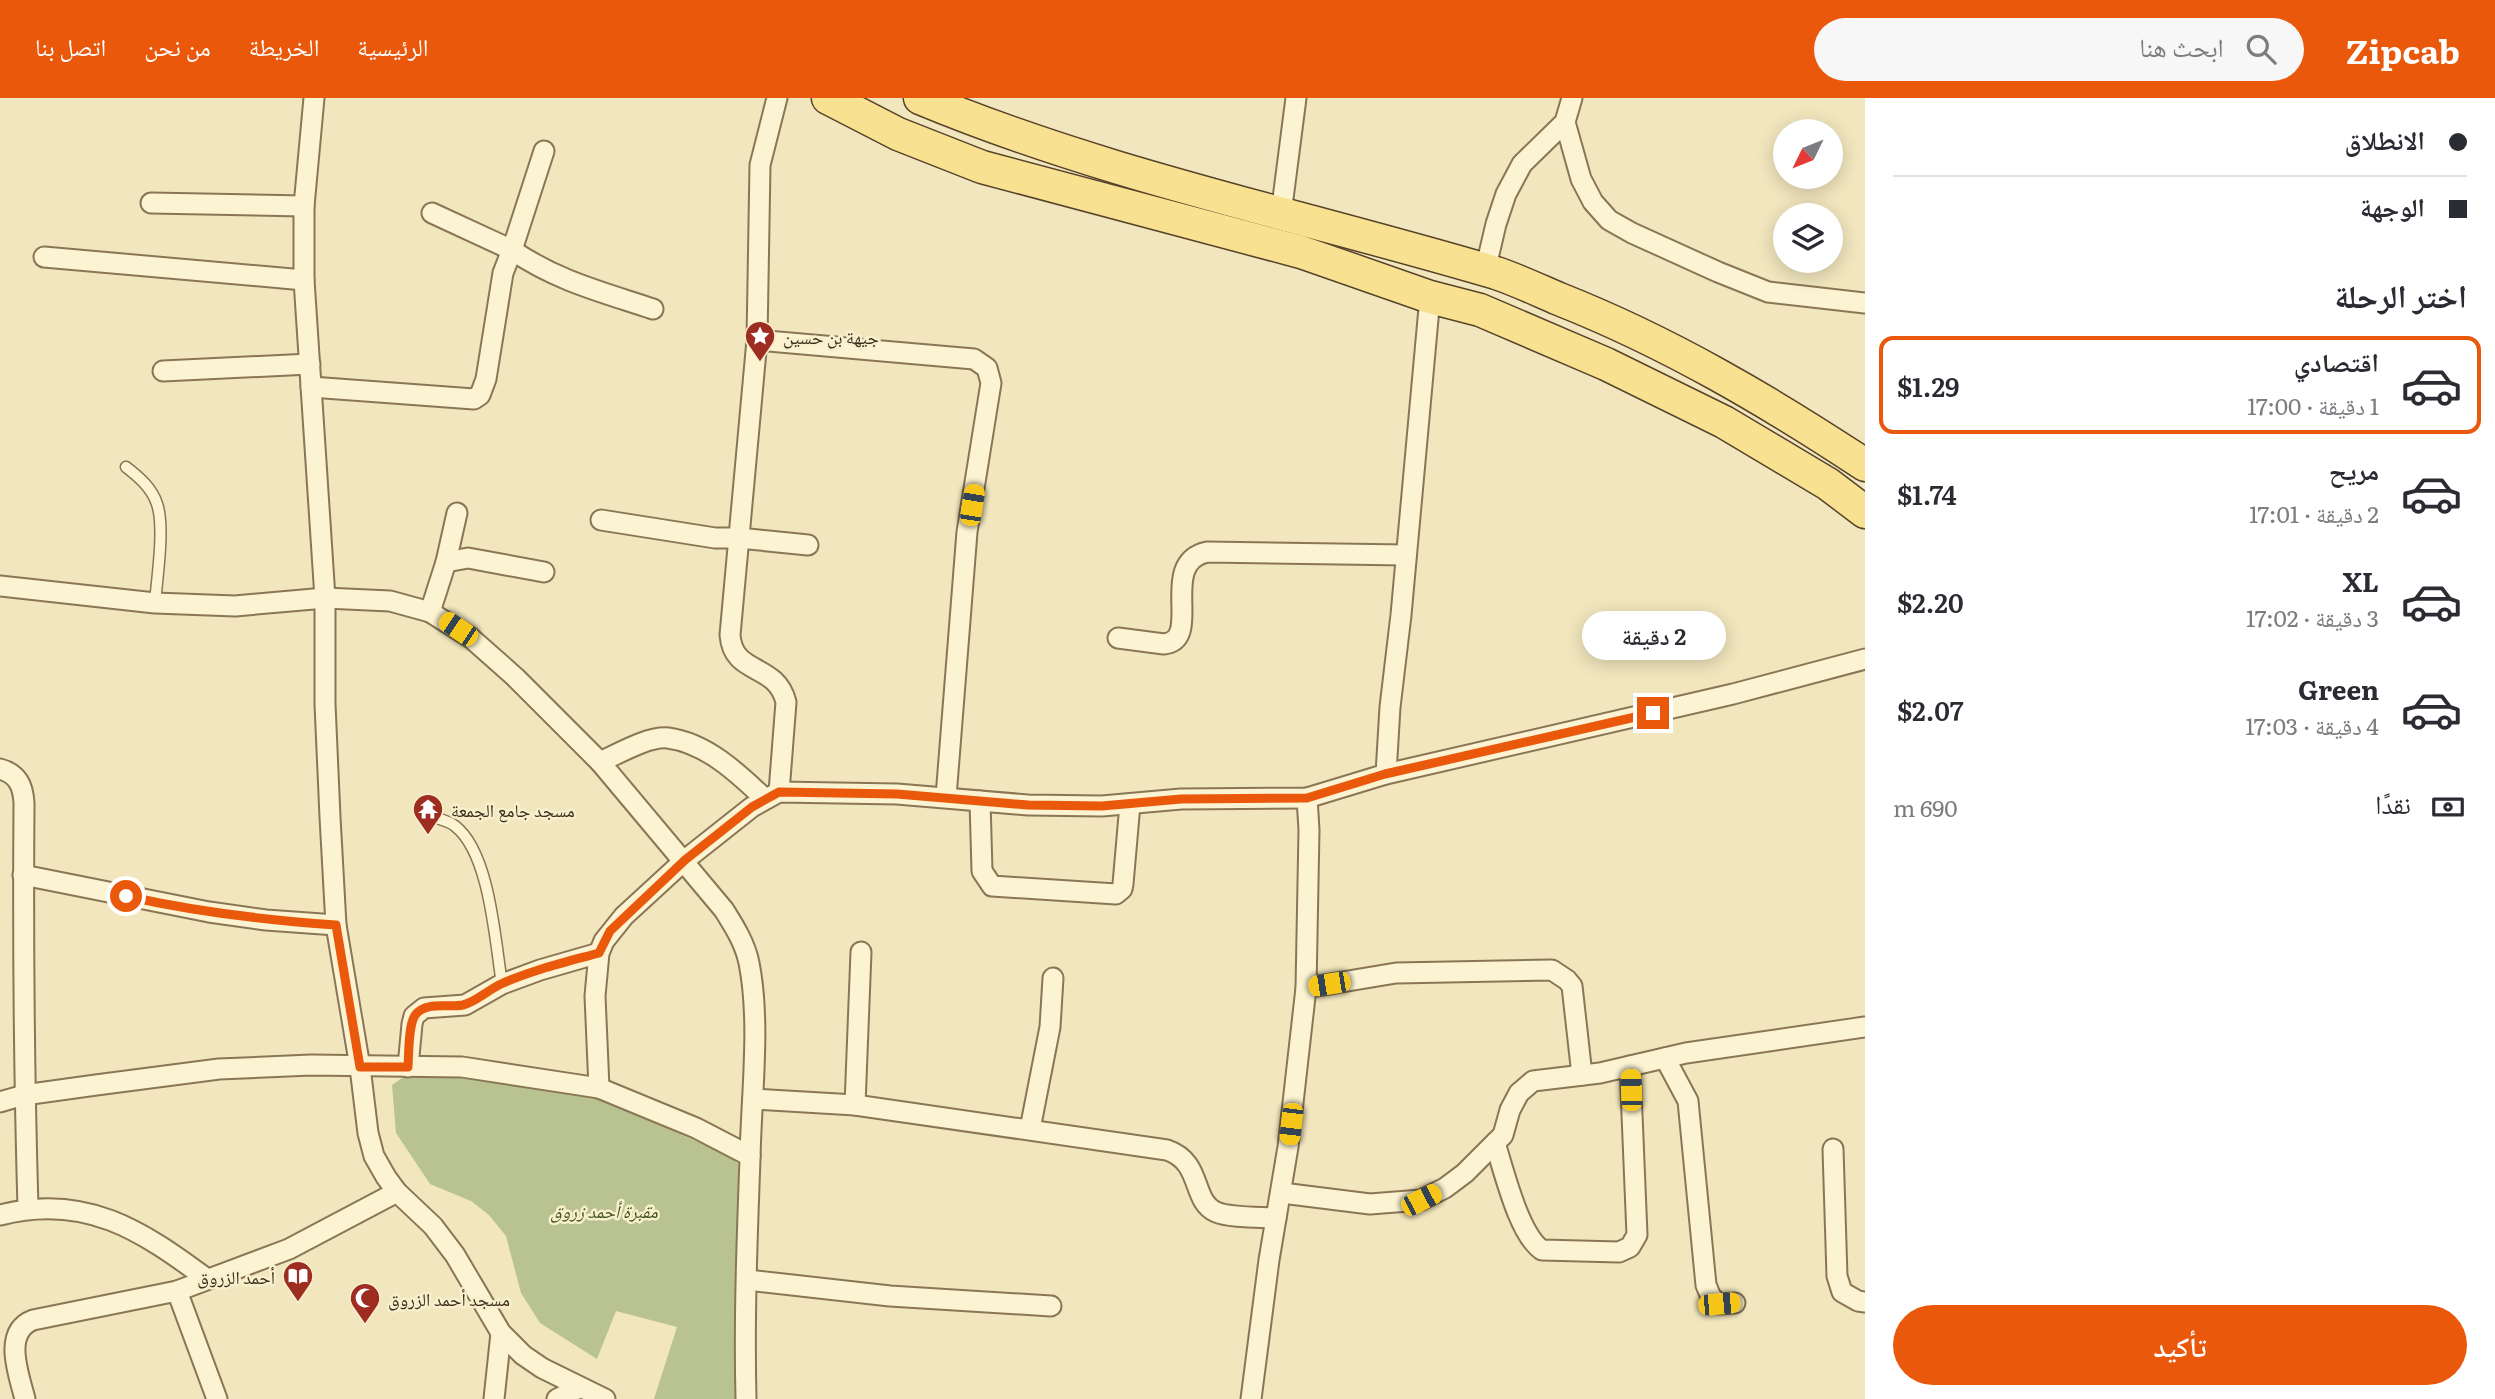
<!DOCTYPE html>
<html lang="ar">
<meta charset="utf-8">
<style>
:root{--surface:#fff;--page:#f7f7f7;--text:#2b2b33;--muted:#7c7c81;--line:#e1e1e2;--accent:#ea580c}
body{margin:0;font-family:Literata,"Noto Naskh Arabic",serif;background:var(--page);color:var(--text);direction:rtl;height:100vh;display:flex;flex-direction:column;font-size:26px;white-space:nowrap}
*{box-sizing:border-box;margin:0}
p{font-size:23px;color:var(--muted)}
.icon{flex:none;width:38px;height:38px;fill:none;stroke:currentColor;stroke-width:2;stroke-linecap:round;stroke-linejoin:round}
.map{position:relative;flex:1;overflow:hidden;direction:ltr}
.side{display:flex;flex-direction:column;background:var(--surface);width:630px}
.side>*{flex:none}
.banner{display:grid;align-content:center;height:154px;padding:0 28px;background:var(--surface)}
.needle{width:46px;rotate:227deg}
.tools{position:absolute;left:1773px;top:21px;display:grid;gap:14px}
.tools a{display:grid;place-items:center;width:70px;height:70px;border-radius:50%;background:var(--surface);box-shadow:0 4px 18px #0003;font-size:35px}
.end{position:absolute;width:32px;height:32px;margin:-16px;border:9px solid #ea580c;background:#fff;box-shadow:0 0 0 4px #fff}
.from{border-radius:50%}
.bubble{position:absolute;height:49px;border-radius:24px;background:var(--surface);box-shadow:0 4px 18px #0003;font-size:23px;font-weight:600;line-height:49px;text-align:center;direction:rtl}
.car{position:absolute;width:21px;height:42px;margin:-21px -10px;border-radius:9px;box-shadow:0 0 5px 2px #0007;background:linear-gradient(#f5c518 24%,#345 0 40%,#f5c518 0 76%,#345 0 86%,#f5c518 0)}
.banner b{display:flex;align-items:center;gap:24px;height:66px;font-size:26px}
.banner b+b{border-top:2px solid var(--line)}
.banner i{width:18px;height:18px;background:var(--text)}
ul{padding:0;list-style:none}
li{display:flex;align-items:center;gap:21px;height:98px;margin:0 14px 10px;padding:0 14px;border:4px solid transparent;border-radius:14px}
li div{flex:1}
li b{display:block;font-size:26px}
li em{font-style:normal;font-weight:600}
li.selected{border-color:var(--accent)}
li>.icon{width:63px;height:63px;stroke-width:1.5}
h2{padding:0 28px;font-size:32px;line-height:84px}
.pay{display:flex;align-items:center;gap:18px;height:77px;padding:0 28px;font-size:26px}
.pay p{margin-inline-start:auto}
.cta{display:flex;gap:14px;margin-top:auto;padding:14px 28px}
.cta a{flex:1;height:80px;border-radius:42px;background:var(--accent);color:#fff;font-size:28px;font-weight:600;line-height:80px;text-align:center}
header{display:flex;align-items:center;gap:42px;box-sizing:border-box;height:98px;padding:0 35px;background:var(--accent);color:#fff}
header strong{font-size:33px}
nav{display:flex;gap:38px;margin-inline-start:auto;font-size:24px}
.search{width:490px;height:63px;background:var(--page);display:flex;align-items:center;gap:18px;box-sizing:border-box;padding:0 24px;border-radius:38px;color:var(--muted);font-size:26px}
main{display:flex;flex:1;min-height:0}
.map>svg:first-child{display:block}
.cemetery{fill:#b8c391}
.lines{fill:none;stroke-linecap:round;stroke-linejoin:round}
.lane-casing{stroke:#8a7655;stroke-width:13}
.street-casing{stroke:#8a7655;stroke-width:23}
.primary-casing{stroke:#57432a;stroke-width:35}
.lane{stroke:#fbf3d1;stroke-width:10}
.street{stroke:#fbf3d1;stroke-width:19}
.primary{stroke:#f8e291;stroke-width:32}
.route{stroke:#ea580c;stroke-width:9}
.labels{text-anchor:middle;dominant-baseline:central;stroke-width:5;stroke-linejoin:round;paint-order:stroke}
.poi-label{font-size:18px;fill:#382c1b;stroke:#f8f0cd;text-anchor:start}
.park-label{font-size:18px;font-style:italic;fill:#435620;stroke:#f8f0cd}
</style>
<header>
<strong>Zipcab</strong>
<div class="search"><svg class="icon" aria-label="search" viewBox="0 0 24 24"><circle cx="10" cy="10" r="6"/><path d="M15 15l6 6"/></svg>ابحث هنا</div>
<nav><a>الرئيسية</a><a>الخريطة</a><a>من نحن</a><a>اتصل بنا</a></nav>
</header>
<main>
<section class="side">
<div class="banner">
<b><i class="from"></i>الانطلاق</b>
<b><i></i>الوجهة</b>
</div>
<h2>اختر الرحلة</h2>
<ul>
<li class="selected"><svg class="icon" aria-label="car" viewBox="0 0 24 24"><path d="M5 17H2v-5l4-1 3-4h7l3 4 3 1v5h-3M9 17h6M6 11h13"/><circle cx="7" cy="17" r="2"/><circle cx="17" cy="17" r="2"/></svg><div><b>اقتصادي</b><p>1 دقيقة · 17:00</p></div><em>$1.29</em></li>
<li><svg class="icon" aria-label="car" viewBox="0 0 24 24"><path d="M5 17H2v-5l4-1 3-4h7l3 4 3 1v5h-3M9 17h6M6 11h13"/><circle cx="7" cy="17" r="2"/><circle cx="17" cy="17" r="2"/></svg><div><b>مريح</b><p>2 دقيقة · 17:01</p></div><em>$1.74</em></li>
<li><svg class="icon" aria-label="car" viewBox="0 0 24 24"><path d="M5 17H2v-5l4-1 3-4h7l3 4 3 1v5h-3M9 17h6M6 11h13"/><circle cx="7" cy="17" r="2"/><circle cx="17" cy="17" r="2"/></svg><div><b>XL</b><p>3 دقيقة · 17:02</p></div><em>$2.20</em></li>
<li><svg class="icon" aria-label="car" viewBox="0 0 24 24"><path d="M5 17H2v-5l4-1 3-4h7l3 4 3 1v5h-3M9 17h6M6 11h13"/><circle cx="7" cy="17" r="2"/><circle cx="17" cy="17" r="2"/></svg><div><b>Green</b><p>4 دقيقة · 17:03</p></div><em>$2.07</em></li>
</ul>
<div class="pay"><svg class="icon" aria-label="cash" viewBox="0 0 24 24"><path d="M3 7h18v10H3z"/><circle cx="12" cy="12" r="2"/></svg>نقدًا<p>690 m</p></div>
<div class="cta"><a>تأكيد</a></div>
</section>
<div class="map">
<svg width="1865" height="1301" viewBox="0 0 1865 1301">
<rect width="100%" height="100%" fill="#f1e6bd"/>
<polygon class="cemetery" points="438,972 615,1001 662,1028 729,1058 744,1071 741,1301 654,1301 677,1229 616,1213 597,1261 540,1225 521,1195 506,1138 489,1117 471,1103 430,1086 396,1035 392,987 405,978"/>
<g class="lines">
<g class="lane-casing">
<g id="lane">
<path d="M126,369c13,10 26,21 31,37 8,23 0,74 -2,99"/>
<path d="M425,716c9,4 23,6 30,12 35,27 40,115 47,158"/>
</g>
</g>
<g class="street-casing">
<g id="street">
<polyline points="314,0 304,108 304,182 325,500 325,606 330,719 336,827 360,969 368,1035 374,1058 386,1079 397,1094 433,1128 455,1157 501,1235 523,1257 542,1270 605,1301"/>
<path d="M777,0l-17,67 -3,175 -27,295c3,41 46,27 56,67l-7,90"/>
<polyline points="1565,24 1581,81 1593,104 1609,122 1632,135 1718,174 1768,194 1865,205"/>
<polyline points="151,105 304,108"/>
<polyline points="432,115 512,152 544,53"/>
<polyline points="1281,116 1296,0"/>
<polyline points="44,159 304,182"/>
<polyline points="1485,173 1496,126 1506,96 1522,66 1565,24 1572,0"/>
<polyline points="757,242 974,261 987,270 991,285 967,434 946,699"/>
<polyline points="163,273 310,266"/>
<path d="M311,289l163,12 6,-4 6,-16 17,-106 9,-23c45,31 90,42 141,59"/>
<polyline points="601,422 715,440 739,440 808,447"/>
<polyline points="446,464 468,460 544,474"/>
<path d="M0,488l155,17 80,3 90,-8 65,3 40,11 41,26 44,39 85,85 124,148c10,16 21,33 25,53 12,60 2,135 1,196 -3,80 -6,160 -4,240"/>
<polyline points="430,514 446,464 457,415"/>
<path d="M1118,540l46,6c40,-4 -7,-81 43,-92l199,3"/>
<path d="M600,664c18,-8 48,-26 68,-24 38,5 70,35 97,61"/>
<path d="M0,671c18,5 23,17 24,34 -1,135 0,270 4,405"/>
<polyline points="1386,676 1390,609 1401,517 1430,199"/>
<polyline points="980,703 982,773 992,788 1116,796 1122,791 1123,786 1130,706"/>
<polyline points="23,777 209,814 266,822 336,827"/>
<polyline points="1306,890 1396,875 1552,872 1567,882 1572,888 1582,977"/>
<polyline points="1665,960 1688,1003 1706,1187 1711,1199 1719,1206 1735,1205"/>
<polyline points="408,969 412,926 414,918 424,910 465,907 502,886 540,872 599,855"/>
<polyline points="599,990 595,898 599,855 604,843 624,818 685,762 752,709 779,694 897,696 1028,707 1102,708 1181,701 1307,700 1386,676 1733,596 1865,561"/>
<path d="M753,1001l102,6 312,45c36,12 24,51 49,62 14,6 44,5 60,6"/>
<polyline points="0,1004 24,997 96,987 219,971 311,967 462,969 599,990 696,1030 750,1058"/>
<polyline points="855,1007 861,854"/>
<polyline points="1030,1031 1050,929 1053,880"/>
<path d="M1495,1045c9,28 24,92 47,107l77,2 11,-5 7,-12 -7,-169"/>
<polyline points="1833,1051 1837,1178 1842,1194 1858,1203 1865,1204"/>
<polyline points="1282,1095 1370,1106 1421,1102 1445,1090 1465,1075 1503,1037 1510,1012 1519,995 1533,983 1600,975 1686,955 1865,929"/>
<path d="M0,1117c85,-22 141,15 207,64"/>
<polyline points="747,1182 890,1198 1051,1208"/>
<polyline points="177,1193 217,1301"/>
<path d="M25,1301c-6,-24 -23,-67 8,-79l144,-29 112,-42 108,-57"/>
<polyline points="494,1301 501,1235"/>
<polyline points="557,1301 579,1290"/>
<polyline points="1251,1301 1269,1162 1288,1049 1306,890 1309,732 1307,700"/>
</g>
</g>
<g class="primary-casing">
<g id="primary">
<polyline points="828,0 898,36 982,69 1301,154 1430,199 1480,212 1606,266 1724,324 1828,386 1865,414"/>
<path d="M920,0c185,77 384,118 576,175 21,7 42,17 63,26 109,43 209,102 306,166"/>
</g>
</g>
<use href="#lane" class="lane"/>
<use href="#street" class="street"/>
<use href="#primary" class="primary"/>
</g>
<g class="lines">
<path class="route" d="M126,798c70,16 139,24 210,29l24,142h48c1,-13 0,-44 8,-53 11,-13 32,-6 47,-9 13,-3 25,-15 38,-21 31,-14 65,-22 98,-31l11,-22 75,-71 67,-53 27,-15 118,2 131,11 74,1 79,-7 126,-1 78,-24 268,-61"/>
</g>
<defs>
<g id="sight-pin" transform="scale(1.575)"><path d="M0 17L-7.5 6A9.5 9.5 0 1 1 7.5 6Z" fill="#9d2c21" stroke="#f8f0cd"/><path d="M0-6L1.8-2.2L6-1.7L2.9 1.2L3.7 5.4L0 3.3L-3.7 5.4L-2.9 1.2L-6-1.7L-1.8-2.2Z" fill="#fff"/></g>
<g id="temple-pin" transform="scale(1.575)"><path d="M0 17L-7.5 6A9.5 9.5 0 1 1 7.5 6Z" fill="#9d2c21" stroke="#f8f0cd"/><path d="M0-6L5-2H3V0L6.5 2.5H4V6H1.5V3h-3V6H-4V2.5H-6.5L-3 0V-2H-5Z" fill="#fff"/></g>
<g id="library-pin" transform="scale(1.575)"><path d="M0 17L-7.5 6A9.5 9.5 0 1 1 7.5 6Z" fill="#9d2c21" stroke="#f8f0cd"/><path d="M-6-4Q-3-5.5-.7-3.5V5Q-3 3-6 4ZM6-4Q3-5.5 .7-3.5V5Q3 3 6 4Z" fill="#fff"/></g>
<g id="mosque-pin" transform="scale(1.575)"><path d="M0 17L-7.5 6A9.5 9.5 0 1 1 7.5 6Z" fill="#9d2c21" stroke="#f8f0cd"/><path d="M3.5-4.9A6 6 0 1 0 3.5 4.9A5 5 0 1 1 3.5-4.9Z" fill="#fff"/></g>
</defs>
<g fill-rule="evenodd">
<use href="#sight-pin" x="760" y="238"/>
<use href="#temple-pin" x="428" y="711"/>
<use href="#library-pin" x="298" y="1178"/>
<use href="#mosque-pin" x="365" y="1200"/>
</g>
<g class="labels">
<g class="poi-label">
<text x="783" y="238">جيهة بن حسين</text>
<text x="451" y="711">مسجد جامع الجمعة</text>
<text x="275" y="1178" text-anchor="end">أحمد الزروق</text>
<text x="388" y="1200">مسجد أحمد الزروق</text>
</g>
<g class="park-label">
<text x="604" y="1112">مقبرة أحمد زروق</text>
</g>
</g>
</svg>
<div class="tools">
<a><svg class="needle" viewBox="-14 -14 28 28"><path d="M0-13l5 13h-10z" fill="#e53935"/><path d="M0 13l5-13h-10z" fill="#7c7c81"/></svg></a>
<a><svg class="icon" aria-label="layers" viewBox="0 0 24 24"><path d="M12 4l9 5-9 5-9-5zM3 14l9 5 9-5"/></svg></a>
</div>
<i class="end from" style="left:126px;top:798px"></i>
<i class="end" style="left:1653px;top:615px"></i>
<div class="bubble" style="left:1582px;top:513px;width:144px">2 دقيقة</div>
<i class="car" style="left:972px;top:407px;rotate:9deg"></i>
<i class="car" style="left:458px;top:531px;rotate:304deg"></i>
<i class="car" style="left:1329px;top:886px;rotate:261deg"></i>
<i class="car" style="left:1631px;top:992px;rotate:358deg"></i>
<i class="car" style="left:1291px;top:1026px;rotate:187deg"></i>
<i class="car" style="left:1421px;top:1102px;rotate:63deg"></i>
<i class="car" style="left:1719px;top:1206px;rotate:85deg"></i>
</div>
</main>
